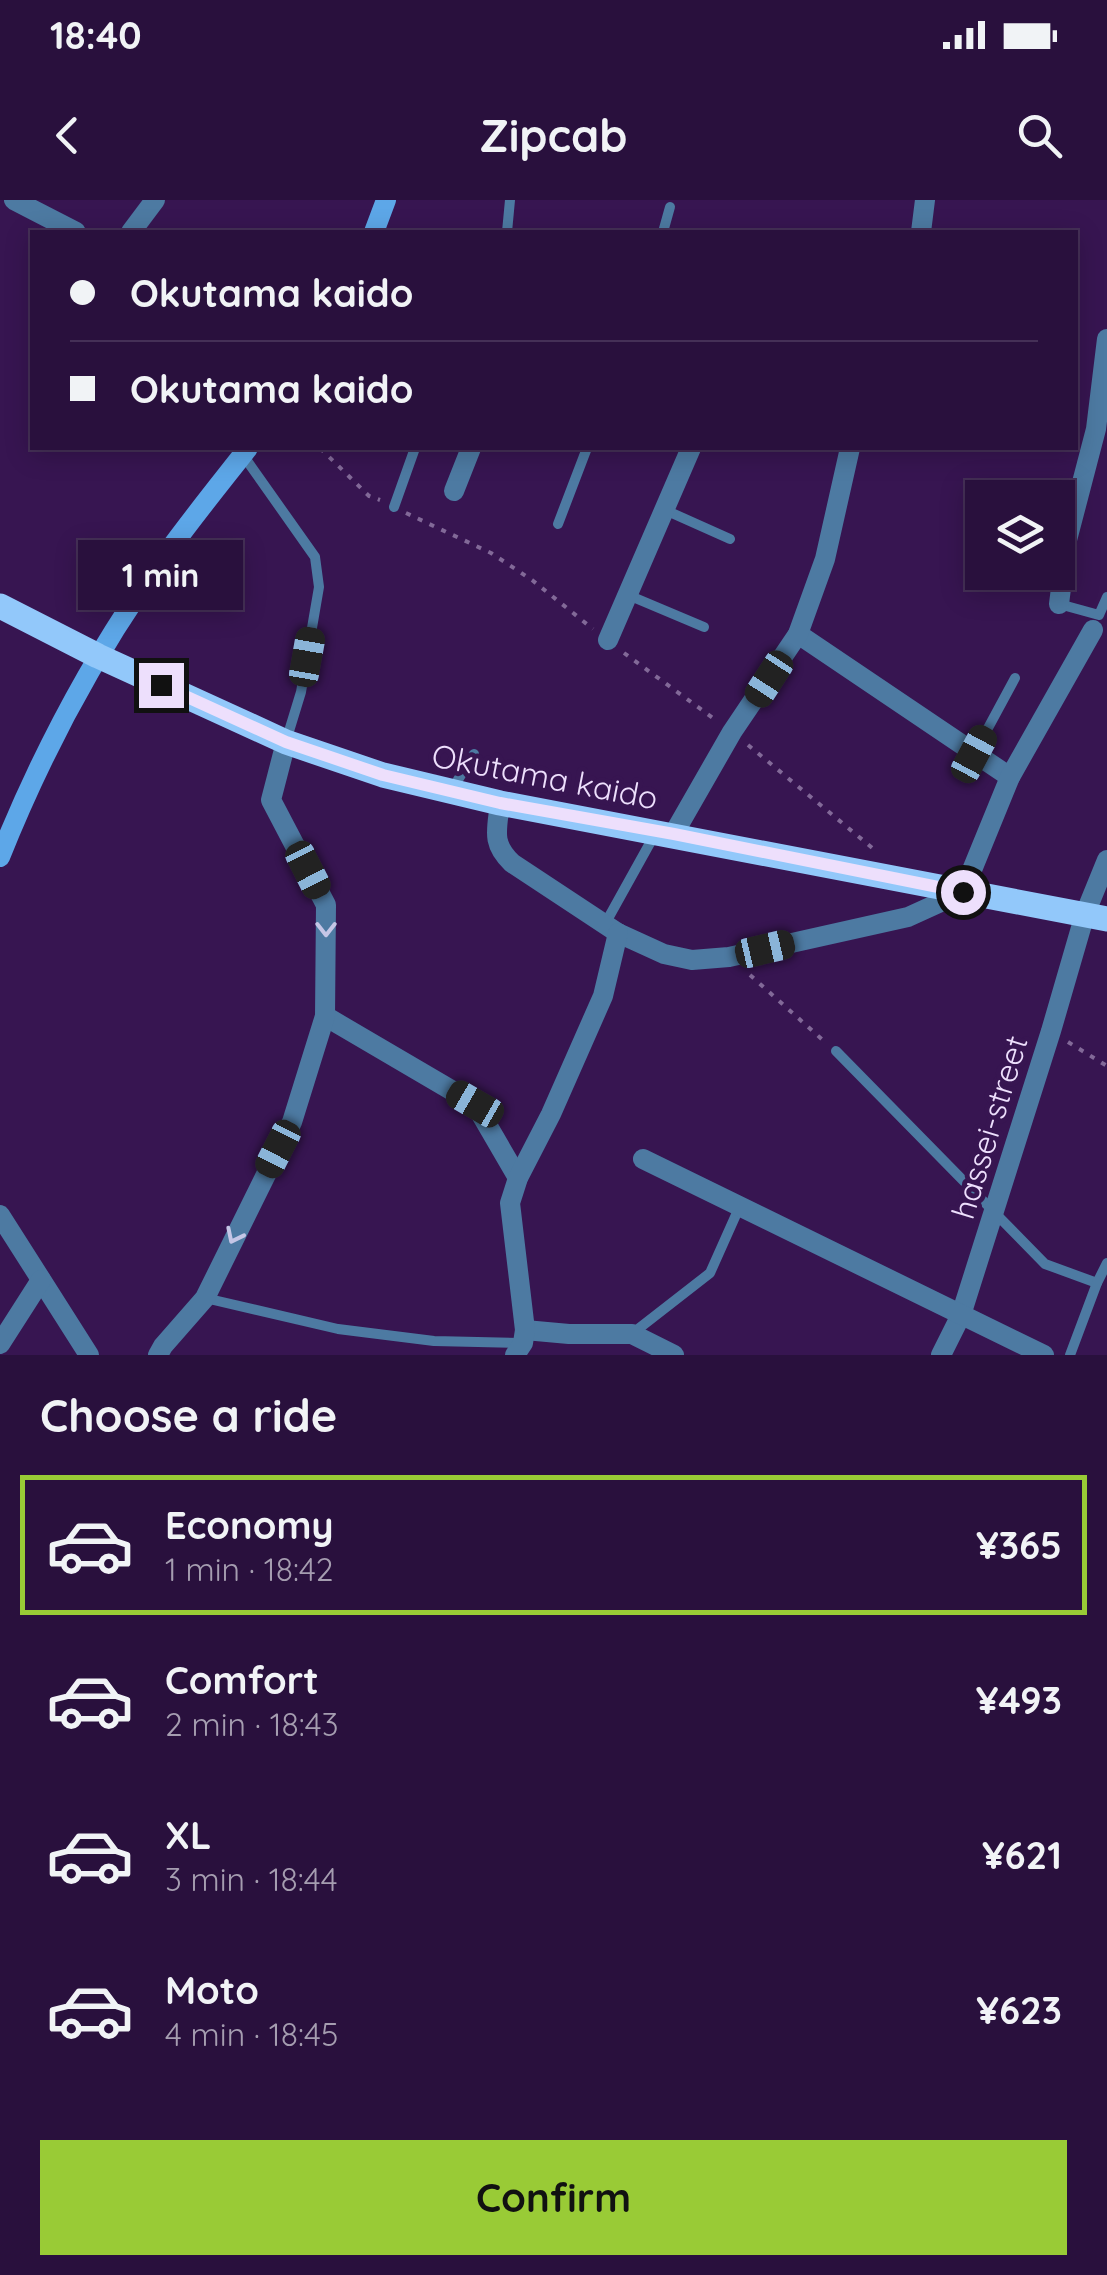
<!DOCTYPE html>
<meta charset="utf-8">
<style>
:root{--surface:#29103d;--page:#311944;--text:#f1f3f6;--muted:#a59db0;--line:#453057;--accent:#99cb36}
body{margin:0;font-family:Quicksand,sans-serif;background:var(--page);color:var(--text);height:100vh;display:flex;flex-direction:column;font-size:38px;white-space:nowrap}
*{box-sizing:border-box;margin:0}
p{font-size:32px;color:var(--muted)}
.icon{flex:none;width:55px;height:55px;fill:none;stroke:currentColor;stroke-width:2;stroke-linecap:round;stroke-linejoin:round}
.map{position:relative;height:1155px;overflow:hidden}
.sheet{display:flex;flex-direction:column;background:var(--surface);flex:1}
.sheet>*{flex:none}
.hud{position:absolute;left:30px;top:30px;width:1048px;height:220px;border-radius:0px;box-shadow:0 5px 25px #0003,0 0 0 2px var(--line);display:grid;align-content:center;height:220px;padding:0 40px;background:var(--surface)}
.controls{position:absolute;left:965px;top:280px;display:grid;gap:20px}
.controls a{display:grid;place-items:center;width:110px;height:110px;border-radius:0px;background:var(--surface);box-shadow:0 5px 25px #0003,0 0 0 2px var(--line);font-size:50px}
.end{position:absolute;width:45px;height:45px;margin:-22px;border:12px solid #eddffc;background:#111;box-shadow:0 0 0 5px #111}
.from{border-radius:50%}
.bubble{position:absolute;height:70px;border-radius:0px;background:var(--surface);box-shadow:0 5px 25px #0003,0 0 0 2px var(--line);font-size:32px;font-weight:700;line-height:70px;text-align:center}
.car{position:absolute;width:30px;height:60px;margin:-30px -15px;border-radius:12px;box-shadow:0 0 8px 2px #0007;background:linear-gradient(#222 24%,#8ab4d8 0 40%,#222 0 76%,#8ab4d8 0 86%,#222 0)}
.hud b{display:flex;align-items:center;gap:35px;height:95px;font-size:38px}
.hud b+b{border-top:2px solid var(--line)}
.hud i{width:25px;height:25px;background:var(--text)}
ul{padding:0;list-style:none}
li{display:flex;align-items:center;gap:30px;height:140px;margin:0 20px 15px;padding:0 20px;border:5px solid transparent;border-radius:0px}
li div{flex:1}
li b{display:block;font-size:38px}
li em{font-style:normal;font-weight:700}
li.on{border-color:var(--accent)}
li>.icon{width:90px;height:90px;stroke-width:1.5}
h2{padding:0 40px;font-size:45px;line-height:120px}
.action{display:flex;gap:20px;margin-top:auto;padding:20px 40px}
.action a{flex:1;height:115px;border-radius:0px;background:var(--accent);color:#111;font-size:40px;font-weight:700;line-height:115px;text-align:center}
.status{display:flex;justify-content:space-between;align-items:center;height:70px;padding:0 50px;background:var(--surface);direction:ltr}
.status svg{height:28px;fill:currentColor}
header{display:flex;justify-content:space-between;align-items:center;height:130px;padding:0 40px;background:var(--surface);font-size:45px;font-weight:700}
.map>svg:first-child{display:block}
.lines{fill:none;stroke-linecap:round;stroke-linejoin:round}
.path{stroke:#826998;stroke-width:4;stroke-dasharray:5 8;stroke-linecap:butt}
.service{stroke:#4d7aa2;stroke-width:10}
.minor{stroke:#4d7aa2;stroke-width:20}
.tertiary{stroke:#4d7aa2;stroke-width:20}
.secondary{stroke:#5da7e8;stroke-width:20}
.primary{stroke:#92c8fa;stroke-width:25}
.oneway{stroke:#c5c6e6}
.route{stroke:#eddffc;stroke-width:12}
.labels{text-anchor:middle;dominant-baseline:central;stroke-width:10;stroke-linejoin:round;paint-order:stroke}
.street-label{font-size:32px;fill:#eddffc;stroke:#371551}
</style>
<div class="status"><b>18:40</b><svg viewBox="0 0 49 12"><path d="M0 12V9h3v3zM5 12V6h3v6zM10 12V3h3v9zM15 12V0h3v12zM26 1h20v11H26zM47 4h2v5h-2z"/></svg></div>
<header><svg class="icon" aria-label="back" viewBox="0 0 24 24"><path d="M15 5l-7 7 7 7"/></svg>Zipcab<svg class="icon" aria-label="search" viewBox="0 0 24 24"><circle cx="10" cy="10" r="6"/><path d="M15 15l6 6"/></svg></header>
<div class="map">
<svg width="1107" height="1155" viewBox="0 0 1107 1155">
<rect width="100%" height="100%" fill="#371551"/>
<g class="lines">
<g class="path">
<polyline points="320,248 369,296 380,300"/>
<polyline points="406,313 491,353 532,380 593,429"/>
<polyline points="624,453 717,521"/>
<polyline points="748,545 876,651"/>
<polyline points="750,775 825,842"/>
<polyline points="1068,842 1107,866"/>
</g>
<g class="service">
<polyline points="507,32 510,0"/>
<polyline points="663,32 670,7"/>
<polyline points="243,255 315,357 319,387 301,492 286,541"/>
<polyline points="394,307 415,248"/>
<polyline points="665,310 730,339"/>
<polyline points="558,324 587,248"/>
<polyline points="628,395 704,427"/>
<polyline points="1059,404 1099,415 1107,397"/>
<polyline points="974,554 1015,478"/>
<polyline points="451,591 474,554"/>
<polyline points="605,724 655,634"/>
<polyline points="836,851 1045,1064 1097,1083"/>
<polyline points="205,1098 338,1129 434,1141 522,1143"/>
<polyline points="633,1133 710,1073 739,1008"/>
<polyline points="1070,1155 1097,1083 1107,1063"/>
</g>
<g class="minor">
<polyline points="14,0 76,32"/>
<polyline points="131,32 155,0"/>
<polyline points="921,32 925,0"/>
<polyline points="454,291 471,248"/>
<polyline points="1059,404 1067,340 1096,229 1107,139"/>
<polyline points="798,434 1010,577"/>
<polyline points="608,440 691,248"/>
<path d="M500,603c-3,27 -9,40 12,60l106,70 46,21 28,6 37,-3 179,-40 55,-25 47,-115 83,-147"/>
<polyline points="673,635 732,532 798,434 825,359 850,248"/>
<polyline points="325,816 475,904 518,978"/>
<polyline points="0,1015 89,1155"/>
<polyline points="525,1130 569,1134 632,1134 674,1155"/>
<polyline points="0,1144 41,1080"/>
<polyline points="158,1155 163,1146 205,1098 292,922 325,816 326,705 271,600 286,542"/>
<polyline points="515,1155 523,1143 525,1130 510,1003 518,978 551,914 603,796 618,733"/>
<polyline points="941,1155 961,1115 1051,831 1085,714 1107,660"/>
</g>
<polyline class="tertiary" points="643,959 1044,1155"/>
<g class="secondary">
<polyline points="374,32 386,0"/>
<path d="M0,657c38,-95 85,-185 142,-269 33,-49 70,-94 106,-140"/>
</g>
<polyline class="primary" points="0,406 98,456 286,542 383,575 500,603 1107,719"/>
</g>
<defs><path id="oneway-chevron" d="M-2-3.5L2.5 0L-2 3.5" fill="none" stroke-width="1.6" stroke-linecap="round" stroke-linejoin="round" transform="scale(2.5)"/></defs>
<g class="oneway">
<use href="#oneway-chevron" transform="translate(326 729) rotate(90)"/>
<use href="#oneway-chevron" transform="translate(234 1036) rotate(116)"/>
</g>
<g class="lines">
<polyline class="route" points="161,485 286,542 383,575 500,603 674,634 963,692"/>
</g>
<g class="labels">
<g class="street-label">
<text transform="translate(545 576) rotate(11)">Okutama kaido</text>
<text transform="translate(989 927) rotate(-73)">hassei-street</text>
</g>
</g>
</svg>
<div class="controls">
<a><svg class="icon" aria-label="layers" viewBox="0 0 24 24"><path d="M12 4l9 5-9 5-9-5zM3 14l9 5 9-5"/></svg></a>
</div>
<i class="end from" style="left:963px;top:692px"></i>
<i class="end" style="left:161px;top:485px"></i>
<div class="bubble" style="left:78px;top:340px;width:165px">1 min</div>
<i class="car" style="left:307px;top:457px;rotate:10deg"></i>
<i class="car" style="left:769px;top:479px;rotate:213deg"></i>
<i class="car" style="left:974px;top:554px;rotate:28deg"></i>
<i class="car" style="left:308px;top:670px;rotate:153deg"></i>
<i class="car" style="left:765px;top:749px;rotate:77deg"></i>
<i class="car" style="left:475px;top:904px;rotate:300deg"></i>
<i class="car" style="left:278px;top:949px;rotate:207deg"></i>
<div class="hud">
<b><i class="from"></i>Okutama kaido</b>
<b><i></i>Okutama kaido</b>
</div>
</div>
<section class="sheet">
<h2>Choose a ride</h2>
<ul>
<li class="on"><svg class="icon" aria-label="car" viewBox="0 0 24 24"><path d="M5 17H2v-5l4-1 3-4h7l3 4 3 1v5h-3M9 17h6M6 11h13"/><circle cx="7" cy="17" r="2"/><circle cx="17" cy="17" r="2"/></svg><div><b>Economy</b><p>1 min · 18:42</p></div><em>¥365</em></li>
<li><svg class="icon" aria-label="car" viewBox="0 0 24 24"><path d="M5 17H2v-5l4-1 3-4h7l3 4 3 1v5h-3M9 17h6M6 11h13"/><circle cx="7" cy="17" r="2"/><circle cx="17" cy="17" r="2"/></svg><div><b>Comfort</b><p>2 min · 18:43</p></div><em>¥493</em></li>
<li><svg class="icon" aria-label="car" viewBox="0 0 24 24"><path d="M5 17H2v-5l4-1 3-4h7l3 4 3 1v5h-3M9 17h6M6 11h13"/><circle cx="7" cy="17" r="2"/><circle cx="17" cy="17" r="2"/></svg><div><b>XL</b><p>3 min · 18:44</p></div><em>¥621</em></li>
<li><svg class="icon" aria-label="car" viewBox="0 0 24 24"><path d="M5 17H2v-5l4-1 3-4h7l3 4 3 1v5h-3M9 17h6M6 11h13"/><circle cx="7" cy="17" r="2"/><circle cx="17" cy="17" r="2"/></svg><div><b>Moto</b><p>4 min · 18:45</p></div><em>¥623</em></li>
</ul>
<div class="action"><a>Confirm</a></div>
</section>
